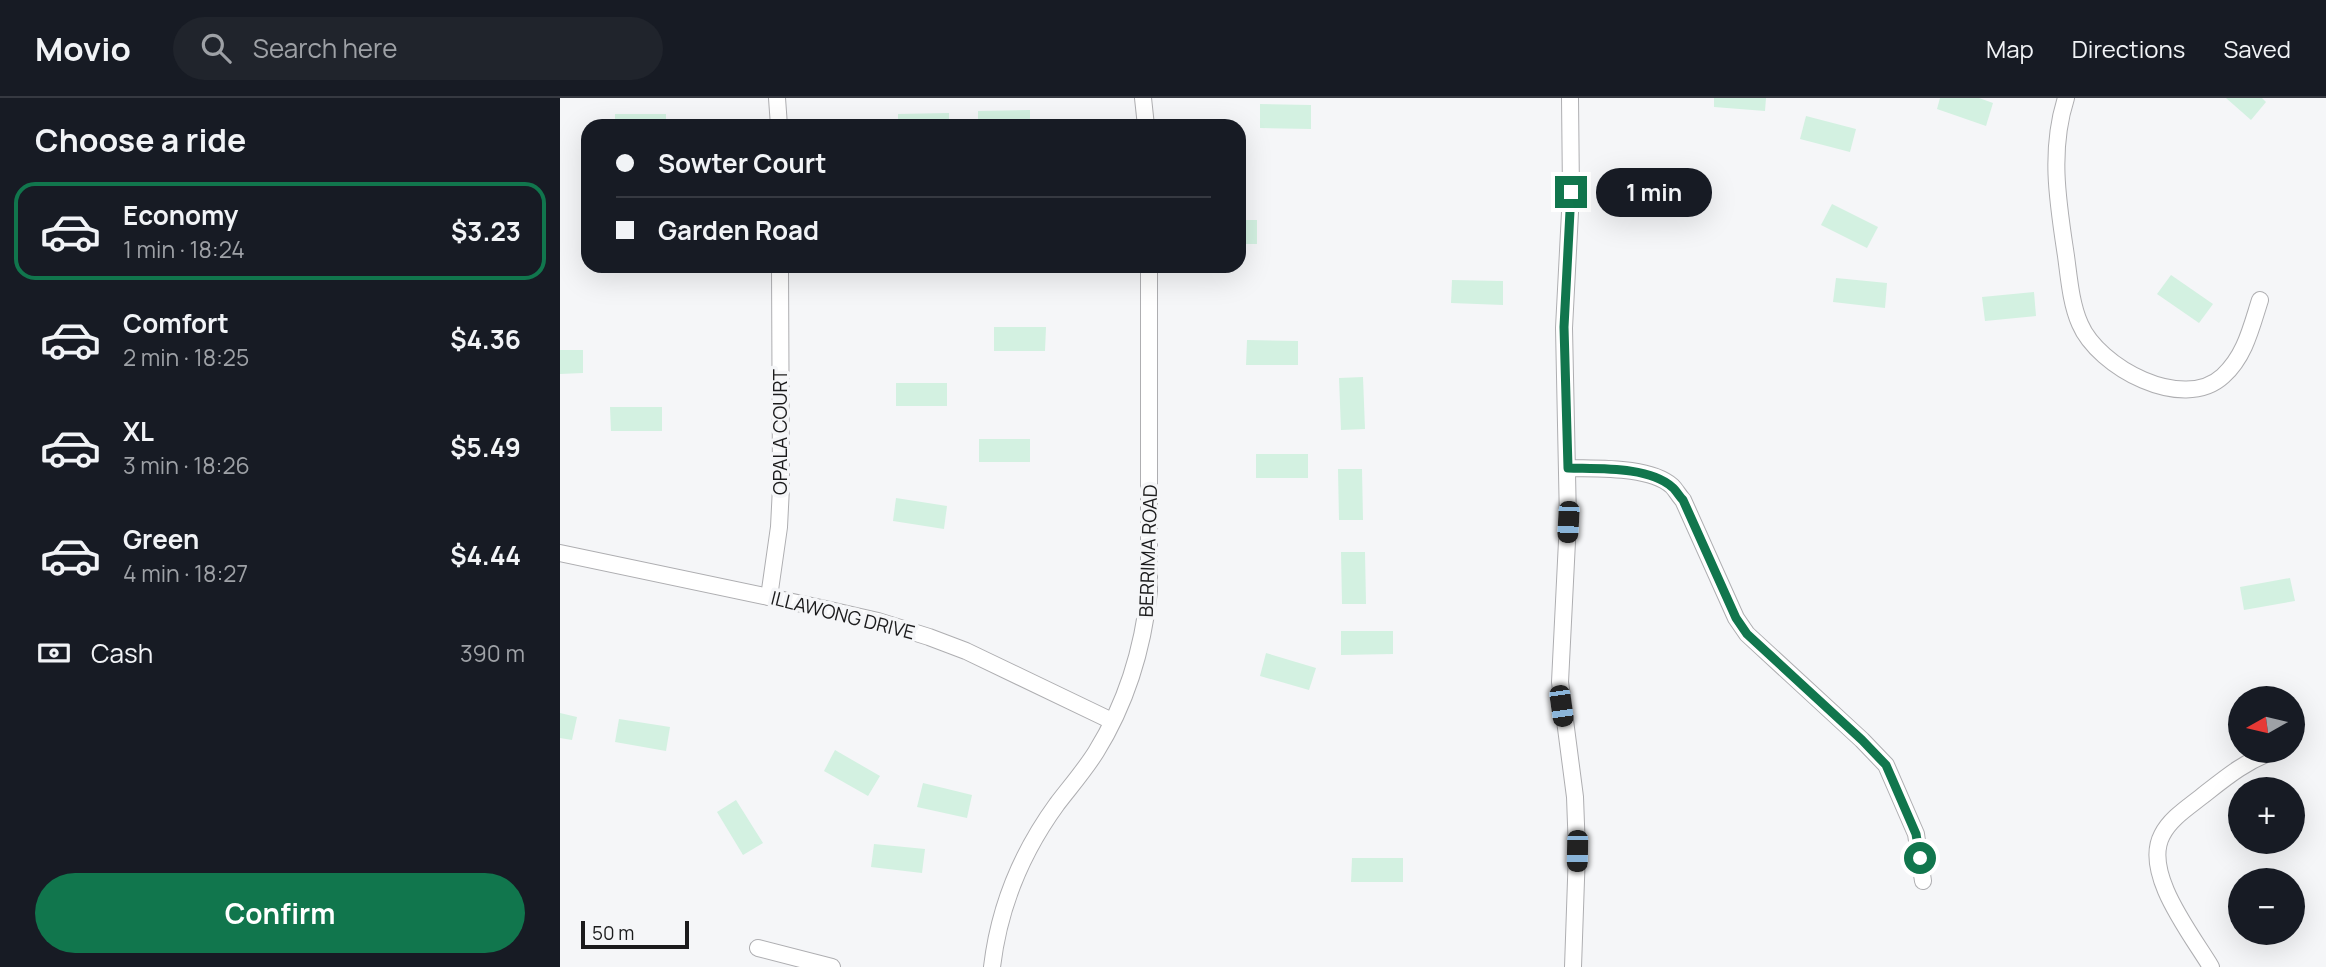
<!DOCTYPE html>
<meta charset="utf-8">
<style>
:root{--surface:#171b24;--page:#20242c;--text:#f1f3f6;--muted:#9ea1a6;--line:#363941;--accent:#11764d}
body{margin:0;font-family:Manrope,sans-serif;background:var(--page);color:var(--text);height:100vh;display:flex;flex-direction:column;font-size:26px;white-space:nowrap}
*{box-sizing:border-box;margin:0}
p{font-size:23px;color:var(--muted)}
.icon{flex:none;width:38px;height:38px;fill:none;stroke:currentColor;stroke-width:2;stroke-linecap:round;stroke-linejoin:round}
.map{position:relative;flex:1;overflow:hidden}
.details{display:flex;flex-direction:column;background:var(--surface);width:560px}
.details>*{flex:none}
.guide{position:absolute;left:21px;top:21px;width:665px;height:154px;border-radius:21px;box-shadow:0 7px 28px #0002;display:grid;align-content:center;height:154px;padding:0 35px;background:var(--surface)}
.needle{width:46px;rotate:262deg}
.buttons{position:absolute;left:1668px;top:588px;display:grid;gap:14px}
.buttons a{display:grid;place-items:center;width:77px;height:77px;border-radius:50%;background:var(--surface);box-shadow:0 7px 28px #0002;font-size:35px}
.scale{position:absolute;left:21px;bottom:18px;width:108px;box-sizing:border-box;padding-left:7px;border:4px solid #1b1b1c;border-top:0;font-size:19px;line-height:24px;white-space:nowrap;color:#1b1b1c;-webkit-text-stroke:5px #f5f6f8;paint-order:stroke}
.end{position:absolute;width:32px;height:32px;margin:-16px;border:9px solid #11764d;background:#fff;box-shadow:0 0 0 4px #fff}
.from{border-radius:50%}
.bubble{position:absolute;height:49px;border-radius:24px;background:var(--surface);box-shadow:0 7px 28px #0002;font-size:23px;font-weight:700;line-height:49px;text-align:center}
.car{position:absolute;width:21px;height:42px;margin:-21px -10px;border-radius:9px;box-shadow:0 0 5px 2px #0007;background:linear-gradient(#222 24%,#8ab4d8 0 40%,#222 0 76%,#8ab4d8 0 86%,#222 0)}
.guide b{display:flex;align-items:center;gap:24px;height:66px;font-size:26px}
.guide b+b{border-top:2px solid var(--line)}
.guide i{width:18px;height:18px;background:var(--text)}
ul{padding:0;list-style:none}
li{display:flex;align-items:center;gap:21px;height:98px;margin:0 14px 10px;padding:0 21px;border:4px solid transparent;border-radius:21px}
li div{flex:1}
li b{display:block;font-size:26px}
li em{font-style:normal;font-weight:700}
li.selected{border-color:var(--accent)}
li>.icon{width:63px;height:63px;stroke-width:1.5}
h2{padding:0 35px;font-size:32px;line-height:84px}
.pay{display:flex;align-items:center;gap:18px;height:77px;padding:0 35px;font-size:26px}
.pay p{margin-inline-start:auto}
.button{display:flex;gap:14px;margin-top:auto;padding:14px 35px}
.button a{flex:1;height:80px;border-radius:42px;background:var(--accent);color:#fff;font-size:28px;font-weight:700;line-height:80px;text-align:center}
header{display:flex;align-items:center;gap:42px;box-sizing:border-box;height:98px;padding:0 35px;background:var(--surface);border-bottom:2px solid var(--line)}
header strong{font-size:33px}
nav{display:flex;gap:38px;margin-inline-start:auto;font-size:24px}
.search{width:490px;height:63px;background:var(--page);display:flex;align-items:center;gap:18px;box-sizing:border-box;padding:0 24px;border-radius:38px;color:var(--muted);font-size:26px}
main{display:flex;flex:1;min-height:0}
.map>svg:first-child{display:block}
.green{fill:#d3f1e1}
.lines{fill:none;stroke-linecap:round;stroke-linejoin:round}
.minor-casing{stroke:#aeaeb1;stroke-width:18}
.minor{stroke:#fff;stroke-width:16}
.route{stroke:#11764d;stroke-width:9}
.labels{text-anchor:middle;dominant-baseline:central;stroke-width:7;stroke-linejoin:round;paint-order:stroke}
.street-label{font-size:19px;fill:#1b1b1c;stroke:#f5f6f8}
</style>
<header>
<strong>Movio</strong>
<div class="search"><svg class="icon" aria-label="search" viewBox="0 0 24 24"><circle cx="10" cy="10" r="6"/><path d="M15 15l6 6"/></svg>Search here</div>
<nav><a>Map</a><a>Directions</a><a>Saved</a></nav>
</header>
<main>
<section class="details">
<h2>Choose a ride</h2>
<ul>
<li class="selected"><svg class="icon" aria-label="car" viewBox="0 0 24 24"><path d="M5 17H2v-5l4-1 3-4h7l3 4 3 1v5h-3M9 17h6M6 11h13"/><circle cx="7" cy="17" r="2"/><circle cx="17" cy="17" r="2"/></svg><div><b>Economy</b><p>1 min · 18:24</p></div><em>$3.23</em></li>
<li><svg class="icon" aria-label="car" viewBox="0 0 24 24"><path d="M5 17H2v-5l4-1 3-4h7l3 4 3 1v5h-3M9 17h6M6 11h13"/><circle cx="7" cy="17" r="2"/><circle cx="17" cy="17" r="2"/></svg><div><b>Comfort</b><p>2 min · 18:25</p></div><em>$4.36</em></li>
<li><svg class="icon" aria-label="car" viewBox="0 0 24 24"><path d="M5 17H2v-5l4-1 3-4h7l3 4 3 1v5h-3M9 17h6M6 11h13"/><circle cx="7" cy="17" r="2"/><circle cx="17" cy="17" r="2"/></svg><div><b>XL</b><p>3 min · 18:26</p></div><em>$5.49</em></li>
<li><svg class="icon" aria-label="car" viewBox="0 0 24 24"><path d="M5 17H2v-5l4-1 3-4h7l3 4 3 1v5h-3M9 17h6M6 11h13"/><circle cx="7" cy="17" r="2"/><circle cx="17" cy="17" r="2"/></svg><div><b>Green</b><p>4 min · 18:27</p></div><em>$4.44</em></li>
</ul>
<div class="pay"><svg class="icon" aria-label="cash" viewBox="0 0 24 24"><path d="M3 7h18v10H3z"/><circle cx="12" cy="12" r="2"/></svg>Cash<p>390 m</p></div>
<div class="button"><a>Confirm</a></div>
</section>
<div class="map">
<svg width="1766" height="869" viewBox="0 0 1766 869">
<rect width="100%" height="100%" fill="#f5f6f8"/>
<g class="green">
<polygon points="1154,0 1206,0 1205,13 1154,9"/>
<polygon points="1380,0 1419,0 1433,5 1426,28 1377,11"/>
<polygon points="1666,0 1702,0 1706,4 1691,22"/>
<polygon points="700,6 751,7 751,31 700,30"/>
<polygon points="470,12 470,28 418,28 418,13"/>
<polygon points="389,15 389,28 338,28 338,16"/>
<rect x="55" y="16" width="51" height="12"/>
<polygon points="1246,18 1296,31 1290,54 1240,41"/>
<polygon points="1272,106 1318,129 1307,150 1261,127"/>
<rect x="679" y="122" width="18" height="24"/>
<polygon points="1611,177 1653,206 1639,225 1597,196"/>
<polygon points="1276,180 1327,185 1325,210 1273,204"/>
<polygon points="892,182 943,183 943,207 891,205"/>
<polygon points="1474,194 1476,218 1425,223 1422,199"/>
<polygon points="434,229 486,229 485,253 434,253"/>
<polygon points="687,242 738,243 738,267 686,267"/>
<polygon points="0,252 23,252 23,275 0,276"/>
<polygon points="803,279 805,331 781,332 779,280"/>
<rect x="336" y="285" width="51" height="23"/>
<polygon points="50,309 102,309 102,333 51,333"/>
<rect x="419" y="341" width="51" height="23"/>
<rect x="696" y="356" width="52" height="24"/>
<polygon points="778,371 802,371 803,422 779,422"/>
<polygon points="336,400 387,408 384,431 333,423"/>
<polygon points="781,454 805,454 806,506 782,506"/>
<polygon points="1730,480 1735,503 1684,512 1680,489"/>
<polygon points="781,533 833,533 833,556 781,557"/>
<polygon points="706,555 756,570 749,592 700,578"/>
<polygon points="0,615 17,619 12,642 0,640"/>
<polygon points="59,621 110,629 106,653 55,644"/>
<polygon points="275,652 320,678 308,698 264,673"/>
<polygon points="363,685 412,697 407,720 357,709"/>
<polygon points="176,702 203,745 183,757 157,714"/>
<polygon points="314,746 365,751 362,775 311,769"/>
<polygon points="792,760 843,760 843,784 791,784"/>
</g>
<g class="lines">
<g class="minor-casing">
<g id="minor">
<polyline points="217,0 219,28"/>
<polyline points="583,0 586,28"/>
<polyline points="1010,0 1011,95 1004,230 1008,423 1000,584 1015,699 1017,753 1013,869"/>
<path d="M1506,0c-17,53 -8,105 0,158 3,22 5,48 14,68 18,43 103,89 143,52 22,-20 28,-48 37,-76"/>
<path d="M1008,370c29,1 81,-2 104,18 4,4 7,10 11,14l53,118 11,16 115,106 24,25 30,69 7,47"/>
<polyline points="0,455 261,510 318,523 369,539 406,553 552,623"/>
<polyline points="209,499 219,429 221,389 220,168"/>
<polyline points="198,850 272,869"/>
<path d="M432,869c7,-59 30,-115 65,-163 13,-17 27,-33 39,-52 31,-50 47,-103 53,-161v-325"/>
<path d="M1651,869c-19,-32 -69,-94 -49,-132 8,-16 25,-27 39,-38 23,-18 44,-36 73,-46"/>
</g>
</g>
<use href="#minor" class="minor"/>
</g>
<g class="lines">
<path class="route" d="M1011,94l-7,135 4,141c29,1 81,-2 104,19 4,3 7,9 11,13l53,118 11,16 115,106 24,25 30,69 4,24"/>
</g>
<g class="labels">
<g class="street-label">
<text transform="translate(220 334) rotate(-90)">OPALA COURT</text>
<text transform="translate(588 453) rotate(-88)">BERRIMA ROAD</text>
<text transform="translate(283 517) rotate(14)">ILLAWONG DRIVE</text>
</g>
</g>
</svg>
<div class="buttons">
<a><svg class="needle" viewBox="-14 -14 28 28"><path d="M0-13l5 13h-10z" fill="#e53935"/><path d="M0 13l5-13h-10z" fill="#9ea1a6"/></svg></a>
<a>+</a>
<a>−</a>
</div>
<div class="scale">50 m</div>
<i class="end from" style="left:1360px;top:760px"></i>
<i class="end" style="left:1011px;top:94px"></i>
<div class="bubble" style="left:1036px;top:70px;width:116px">1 min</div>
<i class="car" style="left:1008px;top:424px;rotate:183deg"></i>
<i class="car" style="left:1001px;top:608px;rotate:172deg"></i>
<i class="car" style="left:1017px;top:753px;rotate:181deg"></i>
<div class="guide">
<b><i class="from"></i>Sowter Court</b>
<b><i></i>Garden Road</b>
</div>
</div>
</main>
